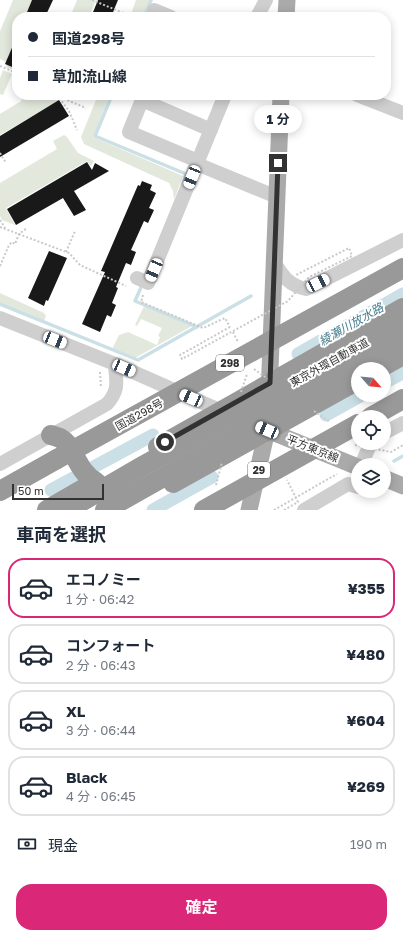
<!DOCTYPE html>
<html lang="ja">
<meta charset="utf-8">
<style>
:root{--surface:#fff;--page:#f2f2f3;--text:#1f2937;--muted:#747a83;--line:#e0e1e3;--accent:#db2777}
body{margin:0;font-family:"Golos Text","Noto Sans JP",sans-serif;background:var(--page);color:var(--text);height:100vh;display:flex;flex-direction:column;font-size:15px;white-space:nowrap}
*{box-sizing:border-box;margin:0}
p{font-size:13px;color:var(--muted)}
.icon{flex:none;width:22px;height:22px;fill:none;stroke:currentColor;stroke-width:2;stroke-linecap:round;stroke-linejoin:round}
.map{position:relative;height:510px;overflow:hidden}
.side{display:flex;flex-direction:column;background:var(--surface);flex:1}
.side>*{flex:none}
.hud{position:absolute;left:12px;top:12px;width:379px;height:88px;border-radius:16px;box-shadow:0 2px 10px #0003;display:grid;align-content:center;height:88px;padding:0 16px;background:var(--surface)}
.needle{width:26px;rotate:117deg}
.buttons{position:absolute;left:351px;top:362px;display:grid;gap:8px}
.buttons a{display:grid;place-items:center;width:40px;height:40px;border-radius:50%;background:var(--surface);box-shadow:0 2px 10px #0003;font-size:20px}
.scale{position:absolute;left:12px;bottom:10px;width:92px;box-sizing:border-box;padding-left:4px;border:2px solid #323232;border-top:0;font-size:11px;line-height:14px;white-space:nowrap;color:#323232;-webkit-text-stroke:3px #fff;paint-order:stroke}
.end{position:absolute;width:18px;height:18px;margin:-9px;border:5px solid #323232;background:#fff;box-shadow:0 0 0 2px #fff}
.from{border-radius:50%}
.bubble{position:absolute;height:28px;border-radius:14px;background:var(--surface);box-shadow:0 2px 10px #0003;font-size:13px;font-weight:700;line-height:28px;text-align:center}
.car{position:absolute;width:12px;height:24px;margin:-12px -6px;border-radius:5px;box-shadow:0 0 3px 1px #0007;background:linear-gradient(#fff 24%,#345 0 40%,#fff 0 76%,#345 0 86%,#fff 0)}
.hud b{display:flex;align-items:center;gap:14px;height:38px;font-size:15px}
.hud b+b{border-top:1px solid var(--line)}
.hud i{width:10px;height:10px;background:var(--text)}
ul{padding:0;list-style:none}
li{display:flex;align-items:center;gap:12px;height:60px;margin:0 8px 6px;padding:0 8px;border:2px solid var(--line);border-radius:16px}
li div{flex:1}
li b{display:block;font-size:15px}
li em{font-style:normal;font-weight:700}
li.on{border-color:var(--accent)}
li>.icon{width:36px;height:36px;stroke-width:1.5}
h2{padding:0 16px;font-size:18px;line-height:48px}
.pay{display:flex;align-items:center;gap:10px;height:44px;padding:0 16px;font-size:15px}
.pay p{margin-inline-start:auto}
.cta{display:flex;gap:8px;margin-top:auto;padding:8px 16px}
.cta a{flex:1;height:46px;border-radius:16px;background:var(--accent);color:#fff;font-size:16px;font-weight:700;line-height:46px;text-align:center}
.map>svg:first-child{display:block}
.green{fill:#e3e8dc}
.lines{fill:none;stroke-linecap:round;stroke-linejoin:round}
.stream{stroke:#cbe0e6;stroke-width:3.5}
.canal{stroke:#cbe0e6;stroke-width:13}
.building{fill:#191919}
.path{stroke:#c9c9c9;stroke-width:2;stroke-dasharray:2 2;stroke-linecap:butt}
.minor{stroke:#cfcfcf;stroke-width:14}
.major{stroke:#aaa;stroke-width:17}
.highway{stroke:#999;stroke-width:20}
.path-bridge{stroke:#c9c9c9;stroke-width:2;stroke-dasharray:2 2;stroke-linecap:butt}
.highway-bridge{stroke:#999;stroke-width:20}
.route{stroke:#323232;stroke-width:5}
.labels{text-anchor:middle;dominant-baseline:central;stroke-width:4;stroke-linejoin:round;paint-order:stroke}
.shield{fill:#fff;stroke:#707070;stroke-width:1}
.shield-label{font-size:10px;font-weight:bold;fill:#323232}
.street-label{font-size:11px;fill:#323232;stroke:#fff}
.water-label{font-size:12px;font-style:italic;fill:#477c8d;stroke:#fff}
</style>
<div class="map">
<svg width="403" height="510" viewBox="0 0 403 510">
<rect width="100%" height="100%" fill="#fff"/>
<g class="green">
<polygon points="13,0 32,0 25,17 17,17 17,36 8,57 17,61 17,71 6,67 8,63 0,59 0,31"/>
<polygon points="77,0 96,0 89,17 70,17"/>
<polygon points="136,0 150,0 143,17 130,17"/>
<polygon points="3,70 12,74 3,95 0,94 0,78"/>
<polygon points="24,95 53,95 64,108 56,102 0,135 0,114 21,101"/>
<polygon points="98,95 110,95 93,137 183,176 174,200 173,191 169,183 84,144 81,137"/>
<polygon points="64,135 67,137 78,153 94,161 91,166 87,161 6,208 15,225 2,220 0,216 0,183 57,149 53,141"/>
<polygon points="0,293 44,313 46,316 44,321 0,303"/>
<polygon points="144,306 192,326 135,358 112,349 119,335 128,332 157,345 160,337 158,336 162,328 141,319 137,326 135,325"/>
</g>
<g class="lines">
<g class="stream">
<polyline points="144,17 151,0"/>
<polyline points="112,95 95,136 186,174 185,177"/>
<polyline points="142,285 135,301 197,327"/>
<polyline points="0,304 138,360 251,296"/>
<polyline points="394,461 403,456"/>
</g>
<g class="canal">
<polyline points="298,354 403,294"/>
<polyline points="384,383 403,373"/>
<polyline points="326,415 362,395"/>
<polyline points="51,490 153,435"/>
<polyline points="153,510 212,477"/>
</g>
</g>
<g class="building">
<polygon points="32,0 53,0 45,17 25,17"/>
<polygon points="98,0 118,0 111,17 91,17"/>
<polygon points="17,36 17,69 5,64"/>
<polygon points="59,100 69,116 0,157 0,136"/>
<polygon points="87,162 92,170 95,163 109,171 74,191 86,210 74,216 63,198 16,225 7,209"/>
<polygon points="142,181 152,185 150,190 156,193 149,208 154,210 148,223 144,221 131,250 136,252 131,265 126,263 116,287 118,288 112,303 116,305 111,317 107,315 100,332 82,324 105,272 101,271 138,185 140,186"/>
<polygon points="49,251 67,258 48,301 46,300 44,306 28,298"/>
</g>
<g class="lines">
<g class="path">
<polyline points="92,0 126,14"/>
<polyline points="0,66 17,73"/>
<polyline points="57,95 69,111 77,130"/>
<polyline points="60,97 86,108"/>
<polyline points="0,153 6,163"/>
<polyline points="0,220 5,228"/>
<polyline points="0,227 69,253 80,265 126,286"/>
<polyline points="66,252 75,231"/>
<polyline points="0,266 9,245 12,242 15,244 19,234 27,228"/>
<polyline points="143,295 141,302 203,328 225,318 230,327"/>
<polyline points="233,332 238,342"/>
<polyline points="100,372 101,388"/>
<polyline points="274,510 337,474"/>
</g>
<g class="minor">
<polyline points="154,10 171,17"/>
<polyline points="257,17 266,0"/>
<polyline points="357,95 403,113"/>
<polyline points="198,161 129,132 142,100 211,130"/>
<polyline points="197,164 277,197"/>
<path d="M274,262c9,14 14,23 32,27l97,-49"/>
<polyline points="137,278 148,283 225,95"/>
<polyline points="0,318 115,364 226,413"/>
<polyline points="384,433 403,423"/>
<path d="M0,464l107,-60c13,-15 9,-22 8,-40"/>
<polyline points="361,465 371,443"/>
<polyline points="304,510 348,484 358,487"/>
</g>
<g class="major">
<polyline points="286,17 287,0"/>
<polyline points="269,394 281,95"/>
<polyline points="267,430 358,467"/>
<polyline points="384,478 403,486"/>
<polyline points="249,510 267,430 268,420"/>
</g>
<g class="highway">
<polyline points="378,369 403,355"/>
<polyline points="371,417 403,399"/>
<path d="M51,435c3,1 7,2 9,3 15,8 16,33 36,44"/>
<polyline points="158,447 403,308"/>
<polyline points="173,483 358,380"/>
<polyline points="0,491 57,459"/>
<polyline points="47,510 85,488"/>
</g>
<g class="path-bridge">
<polyline points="230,327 180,355 182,359 288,301 309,277 352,256 349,248 296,275"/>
<polyline points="254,369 268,379"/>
<polyline points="241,392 247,374"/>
<polyline points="314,411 330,422"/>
<polyline points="355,445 391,452 403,445"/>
<polyline points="216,485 222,462"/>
<polyline points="284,510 298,502 287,480"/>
</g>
<g class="highway-bridge">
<polyline points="57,459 403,268"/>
<polyline points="67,510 141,467 403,321"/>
<polyline points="105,510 403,342"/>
<polyline points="204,510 358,424"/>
</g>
</g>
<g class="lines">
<polyline class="route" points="165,442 270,383 278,163"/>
</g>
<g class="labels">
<g class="shield">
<rect x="216" y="355" width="28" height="16" rx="3"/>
<rect x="248" y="462" width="22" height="16" rx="3"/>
</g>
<g class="shield-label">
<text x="230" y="363">298</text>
<text x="259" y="470">29</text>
</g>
<g class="street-label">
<text transform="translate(329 362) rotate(-29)">東京外環自動車道</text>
<text transform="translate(139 414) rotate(-29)">国道298号</text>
<text transform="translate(313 448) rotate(22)">平方東京線</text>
</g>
<g class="water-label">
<text transform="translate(351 324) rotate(-30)">綾瀬川放水路</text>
</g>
</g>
</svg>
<div class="buttons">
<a><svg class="needle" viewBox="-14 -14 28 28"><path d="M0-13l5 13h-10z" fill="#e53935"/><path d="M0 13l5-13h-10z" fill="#747a83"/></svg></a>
<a><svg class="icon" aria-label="locate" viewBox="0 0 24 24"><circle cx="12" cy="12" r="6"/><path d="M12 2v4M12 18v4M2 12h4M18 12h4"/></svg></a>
<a><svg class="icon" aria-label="layers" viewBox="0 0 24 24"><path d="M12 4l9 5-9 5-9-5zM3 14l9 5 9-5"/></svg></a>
</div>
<div class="scale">50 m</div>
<i class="end from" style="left:165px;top:442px"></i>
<i class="end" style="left:278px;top:163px"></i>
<div class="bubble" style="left:254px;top:105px;width:48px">1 分</div>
<i class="car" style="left:192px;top:177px;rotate:202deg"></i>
<i class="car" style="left:154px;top:270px;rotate:203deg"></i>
<i class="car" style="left:318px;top:283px;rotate:64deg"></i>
<i class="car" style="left:55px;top:340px;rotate:112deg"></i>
<i class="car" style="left:124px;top:368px;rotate:113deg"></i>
<i class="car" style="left:191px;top:398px;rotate:294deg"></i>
<i class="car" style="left:267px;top:430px;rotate:293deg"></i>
<div class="hud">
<b><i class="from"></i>国道298号</b>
<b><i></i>草加流山線</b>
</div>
</div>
<section class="side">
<h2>車両を選択</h2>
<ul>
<li class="on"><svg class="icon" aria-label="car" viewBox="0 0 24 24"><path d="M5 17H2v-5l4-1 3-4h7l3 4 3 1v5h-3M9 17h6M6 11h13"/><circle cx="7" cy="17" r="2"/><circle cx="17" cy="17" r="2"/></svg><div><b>エコノミー</b><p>1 分 · 06:42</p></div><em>¥355</em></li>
<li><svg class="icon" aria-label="car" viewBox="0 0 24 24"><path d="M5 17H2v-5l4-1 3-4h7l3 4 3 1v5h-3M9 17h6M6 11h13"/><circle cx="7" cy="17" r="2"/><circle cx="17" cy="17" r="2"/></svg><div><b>コンフォート</b><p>2 分 · 06:43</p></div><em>¥480</em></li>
<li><svg class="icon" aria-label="car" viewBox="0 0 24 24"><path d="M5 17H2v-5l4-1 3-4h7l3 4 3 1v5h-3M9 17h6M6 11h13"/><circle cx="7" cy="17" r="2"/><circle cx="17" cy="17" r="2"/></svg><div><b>XL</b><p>3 分 · 06:44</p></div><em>¥604</em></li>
<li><svg class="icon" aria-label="car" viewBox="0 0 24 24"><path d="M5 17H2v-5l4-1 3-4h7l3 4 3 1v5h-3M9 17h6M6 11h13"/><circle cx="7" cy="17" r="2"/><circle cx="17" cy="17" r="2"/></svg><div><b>Black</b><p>4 分 · 06:45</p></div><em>¥269</em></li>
</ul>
<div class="pay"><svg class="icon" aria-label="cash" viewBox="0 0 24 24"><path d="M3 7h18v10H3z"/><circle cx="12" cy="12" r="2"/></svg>現金<p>190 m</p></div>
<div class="cta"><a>確定</a></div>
</section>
